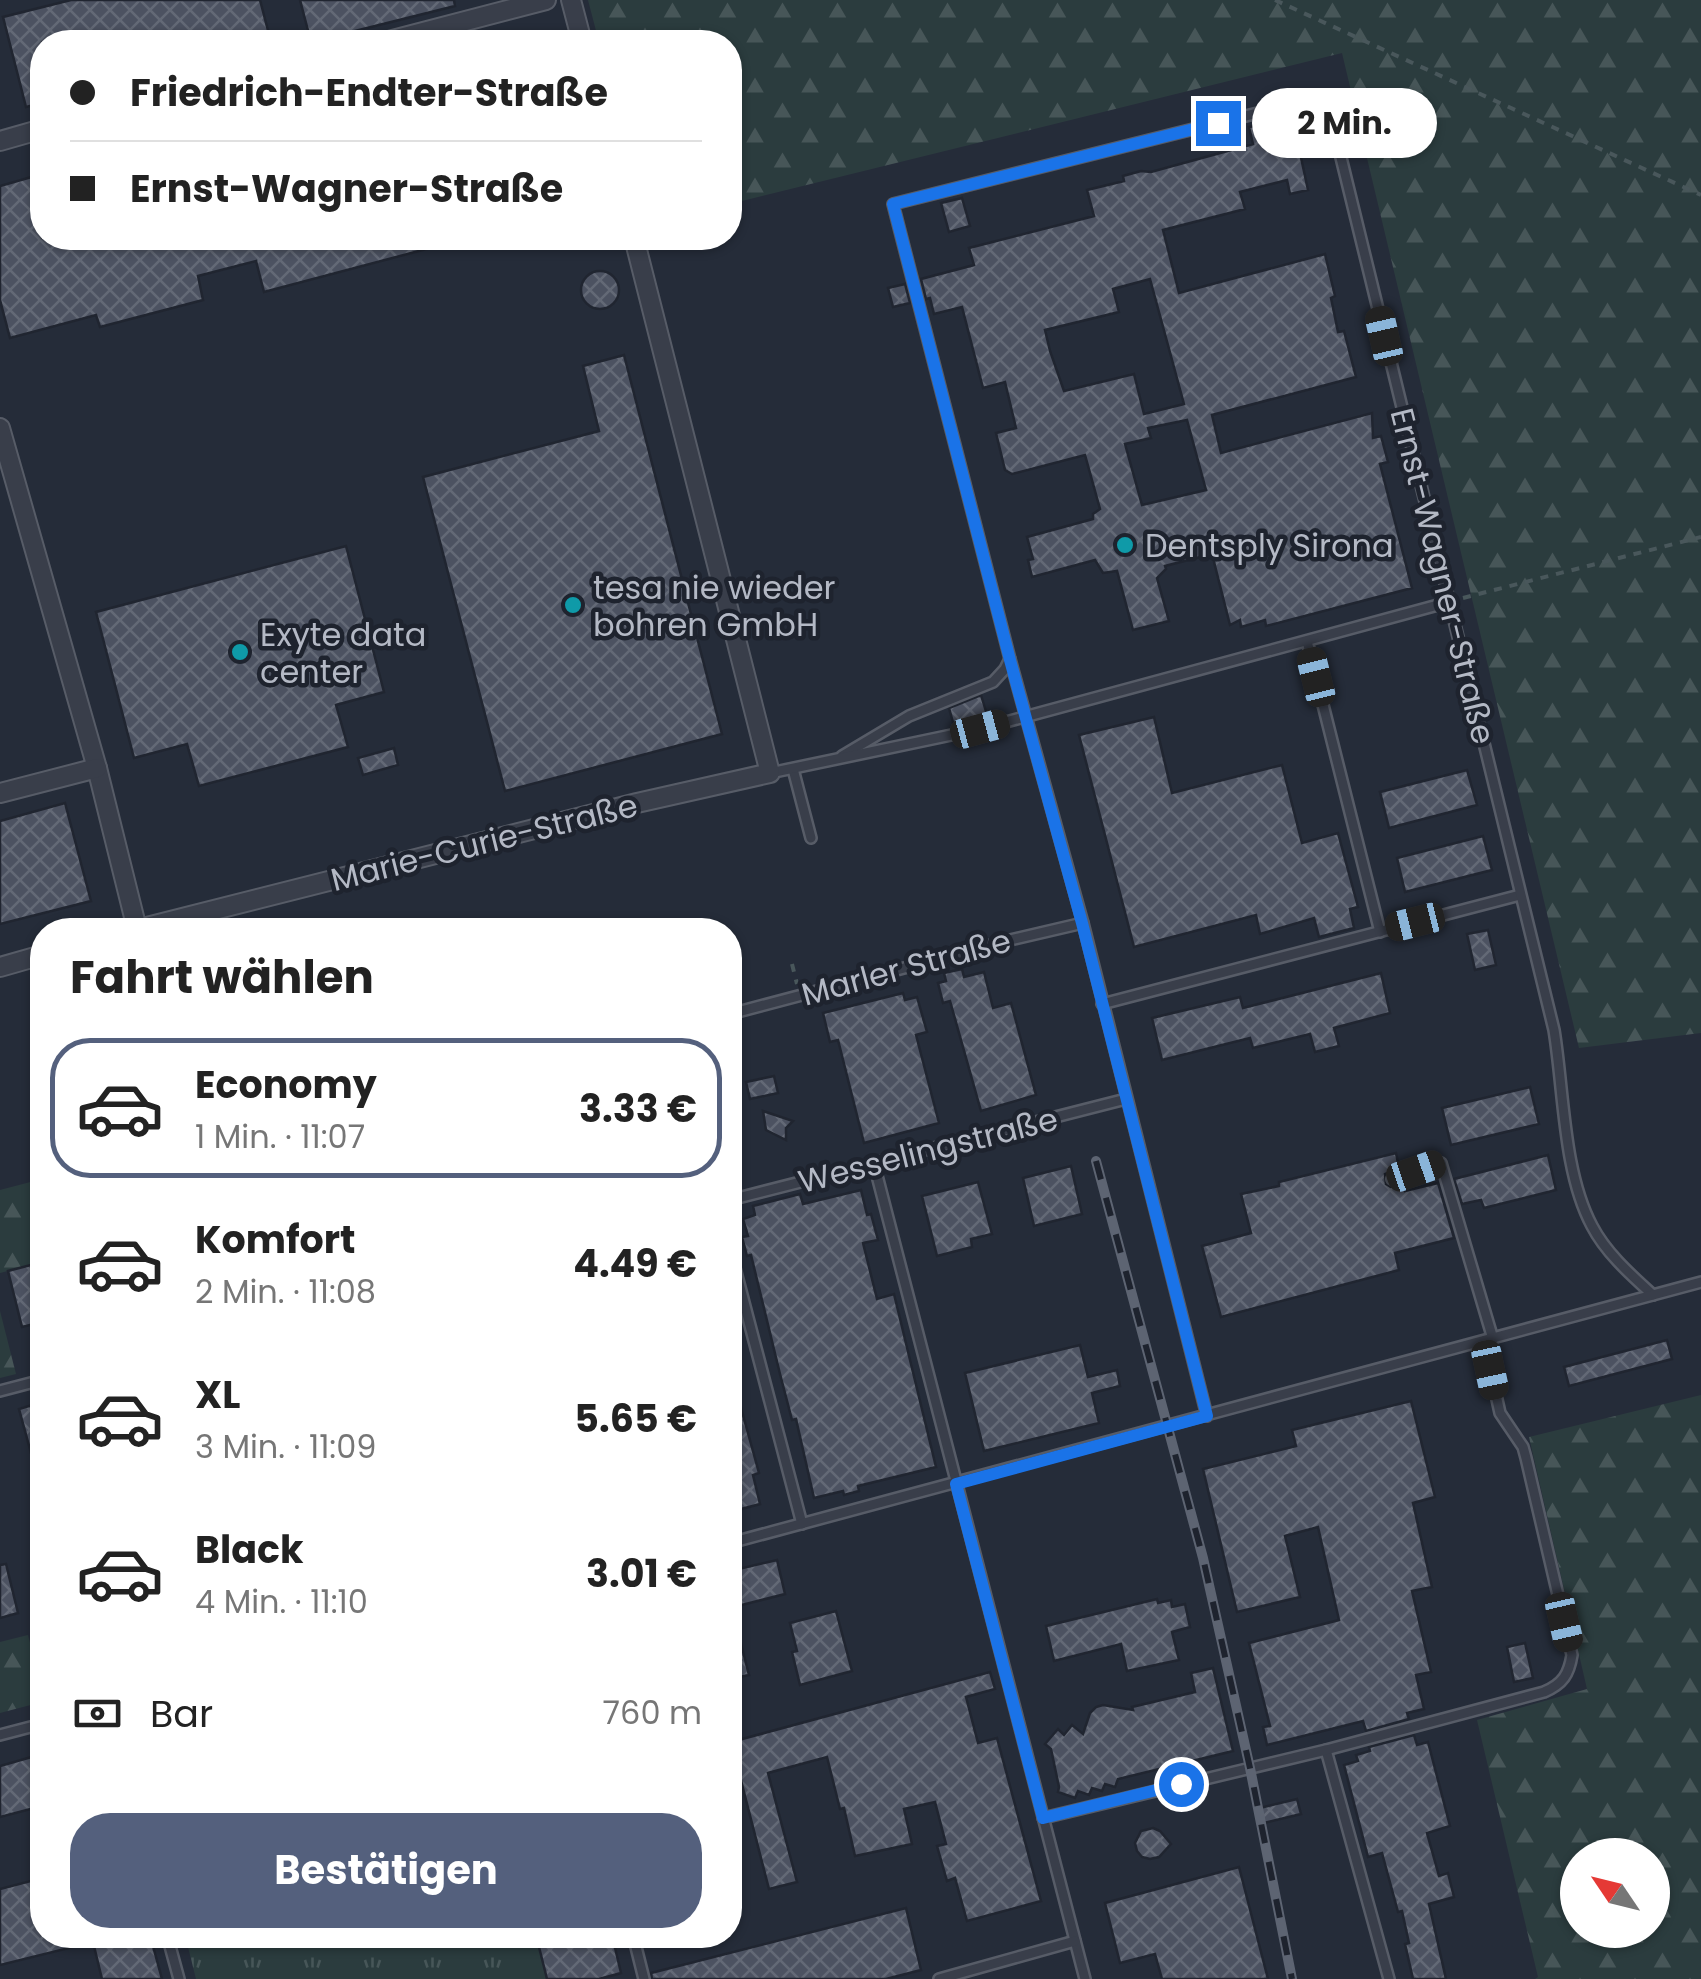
<!DOCTYPE html>
<html lang="de">
<meta charset="utf-8">
<style>
:root{--surface:#fff;--page:#f2f2f2;--text:#222;--muted:#767676;--line:#e0e0e0;--accent:#54607d}
body{margin:0;font-family:Poppins,sans-serif;background:var(--page);color:var(--text);height:100vh;display:flex;flex-direction:column;font-size:38px;white-space:nowrap}
*{box-sizing:border-box;margin:0}
p{font-size:32px;color:var(--muted)}
.icon{flex:none;width:55px;height:55px;fill:none;stroke:currentColor;stroke-width:2;stroke-linecap:round;stroke-linejoin:round}
.map{position:relative;flex:1;overflow:hidden}
.drawer{position:absolute;left:30px;top:918px;width:712px;height:1030px;display:flex;flex-direction:column;background:var(--surface);border-radius:40px;box-shadow:0 2px 8px #0004}
.drawer>*{flex:none}
.hud{position:absolute;left:30px;top:30px;width:712px;height:220px;border-radius:40px;box-shadow:0 2px 8px #0004;display:grid;align-content:center;height:220px;padding:0 40px;background:var(--surface)}
.needle{width:65px;rotate:305deg}
.fabs{position:absolute;left:1560px;top:1838px;display:grid;gap:20px}
.fabs a{display:grid;place-items:center;width:110px;height:110px;border-radius:50%;background:var(--surface);box-shadow:0 2px 8px #0004;font-size:50px}
.end{position:absolute;width:45px;height:45px;margin:-22px;border:12px solid #1a73e8;background:#fff;box-shadow:0 0 0 5px #fff}
.from{border-radius:50%}
.bubble{position:absolute;height:70px;border-radius:35px;background:var(--surface);box-shadow:0 2px 8px #0004;font-size:32px;font-weight:700;line-height:70px;text-align:center}
.car{position:absolute;width:30px;height:60px;margin:-30px -15px;border-radius:12px;box-shadow:0 0 8px 2px #0007;background:linear-gradient(#222 24%,#8ab4d8 0 40%,#222 0 76%,#8ab4d8 0 86%,#222 0)}
.hud b{display:flex;align-items:center;gap:35px;height:95px;font-size:38px}
.hud b+b{border-top:2px solid var(--line)}
.hud i{width:25px;height:25px;background:var(--text)}
ul{padding:0;list-style:none}
li{display:flex;align-items:center;gap:30px;height:140px;margin:0 20px 15px;padding:0 20px;border:5px solid transparent;border-radius:40px}
li div{flex:1}
li b{display:block;font-size:38px}
li em{font-style:normal;font-weight:700}
li.current{border-color:var(--accent)}
li>.icon{width:90px;height:90px;stroke-width:1.5}
h2{padding:0 40px;font-size:45px;line-height:120px}
.pay{display:flex;align-items:center;gap:25px;height:110px;padding:0 40px;font-size:38px}
.pay p{margin-inline-start:auto}
.cta{display:flex;gap:20px;margin-top:auto;padding:20px 40px}
.cta a{flex:1;height:115px;border-radius:40px;background:var(--accent);color:#fff;font-size:40px;font-weight:700;line-height:115px;text-align:center}
.map>svg:first-child{display:block}
.grass{fill:url(#grass-tufts)}
.forest{fill:url(#forest-firs);fill-rule:evenodd}
.building{fill:url(#building-cross-hatch);stroke:#202530;stroke-width:2.5;fill-rule:evenodd}
.lines{fill:none;stroke-linecap:round;stroke-linejoin:round}
.lane-casing{stroke:#575c67;stroke-width:14}
.street-casing{stroke:#575c67;stroke-width:22}
.path{stroke:#49575b;stroke-width:4;stroke-dasharray:8 8;stroke-linecap:butt}
.lane{stroke:#393e4a;stroke-width:9}
.street{stroke:#393e4a;stroke-width:18}
.rail-casing{stroke:#5d6472;stroke-width:10}
.rail{stroke:#1e232e;stroke-width:6;stroke-dasharray:19;stroke-linecap:butt}
.route{stroke:#1a73e8;stroke-width:12}
.culture-dot{fill:#0f9aa8;stroke:#1e232e;stroke-width:4}
.labels{text-anchor:middle;dominant-baseline:central;stroke-width:9;stroke-linejoin:round;paint-order:stroke}
.poi-label{font-size:32px;fill:#b4b9c5;stroke:#1e232e;text-anchor:start}
.street-label{font-size:32px;fill:#b4b9c5;stroke:#1e232e}
</style>
<div class="map">
<svg width="1701" height="1979" viewBox="0 0 1701 1979">
<defs>
<pattern id="grass-tufts" width="24" height="20" patternUnits="userSpaceOnUse" patternTransform="scale(2.5)"><rect width="24" height="20" fill="#2b3c3e"/><path d="M3 7l-1-3M5 7V3M7 7l1-3M15 17l-1-3M17 17v-4M19 17l1-3" fill="none" stroke="#475658"/></pattern>
<pattern id="forest-firs" width="22" height="20" patternUnits="userSpaceOnUse" patternTransform="scale(2.5)"><rect width="22" height="20" fill="#2b3c3e"/><path d="M5 1l3.5 6h-7zM16 11l3.5 6h-7z" fill="#475658"/></pattern>
<pattern id="building-cross-hatch" width="8" height="8" patternUnits="userSpaceOnUse" patternTransform="scale(2.5)"><rect width="8" height="8" fill="#4c5261"/><path d="M0 0l8 8M0 8l8-8" fill="none" stroke="#636976"/></pattern>
</defs>
<rect width="100%" height="100%" fill="#252c39"/>
<polygon class="grass" points="185,1935 536,1935 547,1979 196,1979"/>
<g class="forest">
<polygon points="588,0 1701,0 1701,1033 1579,1048 1342,53 730,204 730,42 599,42"/>
<polygon points="42,1179 42,1262 0,1273 0,1190"/>
<polygon points="0,1311 16,1374 0,1378"/>
<path d="M1701,1395v584h-166l3,-2 -61,-257 110,-31 -58,-252zM1578,1855h74v75h-74z"/>
<polygon points="28,1635 42,1689 42,1702 0,1713 0,1642"/>
</g>
<g class="building">
<polygon points="71,0 260,0 271,42 42,42 42,103 26,107 3,17"/>
<polygon points="300,0 454,0 455,6 311,42"/>
<path d="M1281,121l5,20 11,-2 11,51 -18,4 -3,-14 -47,12 5,17 -82,21 16,63 146,-39 10,42 -4,2 7,34 6,-1 12,46 -144,38 9,38 151,-40 1,25 8,-2 7,26 -8,2 32,124 -146,38 -1,-6 -24,7 -1,-7 -10,5 -18,-71 -47,12 1,3 -9,9 12,43 -36,9 -16,-59 -14,2 -8,-13 -63,17 -4,-17 5,-1 -6,-22 66,-18v-5l7,-5 -15,-54 -73,19 -7,-4 -9,-37 20,-5 -11,-46 -22,6 -21,-81 -28,7 -4,-16 -4,1 -5,-20 53,-14 -5,-17 125,-32 -7,-26 37,-9 -1,-5 18,-5 10,1 102,-28 -4,-17zM1150,279l34,125 -40,10 -10,-40 -70,17 -14,-40 -5,-21 74,-18 -6,-23zM1187,420l19,70 -64,15 -17,-61 26,-6 -3,-10z"/>
<polygon points="42,174 42,238 448,238 449,243 264,292 256,261 198,276 203,300 100,327 96,315 10,338 0,300 0,186"/>
<polygon points="962,198 970,226 949,232 941,203"/>
<circle cx="600" cy="290" r="19"/>
<polygon points="905,284 910,303 893,307 888,288"/>
<polygon points="624,355 722,734 505,791 423,477 599,431 583,366"/>
<polygon points="346,546 384,692 336,705 348,747 199,786 187,744 134,758 96,612"/>
<polygon points="981,695 988,718 954,726 949,708"/>
<polygon points="1154,717 1172,793 1282,765 1302,843 1338,833 1358,907 1350,909 1354,928 1319,937 1314,918 1260,934 1256,915 1134,947 1079,735"/>
<polygon points="394,748 398,765 363,775 358,758"/>
<polygon points="1467,770 1477,805 1389,828 1380,792"/>
<polygon points="65,803 91,901 0,924 0,821"/>
<polygon points="1483,836 1492,870 1405,892 1397,858"/>
<polygon points="1488,930 1496,965 1475,970 1467,934"/>
<polygon points="962,969 964,977 984,972 993,1008 1011,1003 1036,1095 981,1111 950,1001 943,1003 938,983 946,981 944,973"/>
<polygon points="1381,973 1390,1013 1334,1028 1339,1046 1315,1052 1310,1034 1253,1048 1250,1038 1162,1060 1152,1018 1240,997 1243,1008"/>
<polygon points="903,993 905,1000 917,997 927,1032 916,1035 939,1123 864,1143 838,1040 830,1042 823,1013"/>
<polygon points="774,1076 778,1093 750,1099 746,1082"/>
<polygon points="1530,1087 1539,1124 1451,1145 1442,1108"/>
<polygon points="763,1111 793,1121 786,1128 786,1140 766,1130"/>
<polygon points="1396,1153 1399,1168 1385,1174 1386,1184 1391,1187 1403,1184 1405,1191 1438,1183 1454,1238 1395,1253 1399,1270 1221,1317 1202,1246 1251,1233 1241,1194 1279,1186 1279,1182"/>
<polygon points="1548,1155 1556,1190 1484,1208 1481,1200 1462,1204 1454,1179"/>
<polygon points="1071,1166 1082,1214 1034,1226 1023,1178"/>
<polygon points="978,1182 992,1234 971,1239 972,1247 937,1256 922,1196"/>
<polygon points="861,1190 867,1215 871,1214 878,1240 863,1243 877,1299 894,1294 936,1467 858,1486 859,1491 844,1495 843,1491 814,1498 796,1419 792,1420 780,1374 751,1255 747,1256 742,1237 748,1236 743,1219 755,1215 753,1206 800,1194 803,1204"/>
<polygon points="42,1262 42,1322 22,1327 8,1271"/>
<polygon points="1667,1340 1672,1359 1569,1386 1564,1367"/>
<polygon points="1080,1345 1088,1377 1117,1370 1120,1386 1092,1393 1099,1423 984,1451 965,1373"/>
<polygon points="735,1386 759,1473 753,1475 760,1504 730,1512 730,1387"/>
<polygon points="1411,1401 1435,1497 1413,1503 1432,1587 1412,1591 1431,1672 1416,1675 1424,1709 1407,1713 1409,1719 1366,1731 1363,1721 1267,1745 1263,1727 1270,1726 1249,1643 1339,1620 1318,1527 1285,1536 1300,1597 1237,1612 1203,1469 1296,1446 1292,1430"/>
<polygon points="42,1402 42,1474 37,1475 19,1409"/>
<polygon points="777,1560 785,1594 730,1608 730,1571"/>
<polygon points="6,1564 18,1613 0,1618 0,1565"/>
<polygon points="1157,1599 1158,1603 1171,1600 1172,1607 1185,1604 1190,1627 1172,1632 1179,1660 1127,1671 1121,1644 1054,1661 1046,1626"/>
<polygon points="836,1611 852,1671 800,1685 792,1652 797,1651 790,1623"/>
<polygon points="730,1624 736,1624 749,1675 730,1679"/>
<polygon points="1525,1643 1533,1678 1514,1682 1507,1647"/>
<polygon points="1213,1668 1233,1751 1118,1779 1115,1787 1105,1784 1102,1791 1092,1788 1089,1795 1078,1791 1075,1798 1058,1792 1059,1787 1051,1749 1045,1744 1058,1729 1064,1735 1072,1725 1083,1734 1090,1713 1096,1707 1103,1705 1133,1710 1132,1707 1195,1692 1191,1673"/>
<polygon points="990,1672 995,1689 966,1697 978,1743 997,1738 1041,1901 967,1921 955,1878 947,1881 937,1846 946,1844 935,1802 904,1809 912,1844 855,1856 844,1808 840,1809 827,1757 768,1773 797,1882 769,1889 731,1742"/>
<polygon points="1414,1735 1417,1745 1428,1742 1450,1826 1427,1833 1439,1876 1448,1873 1454,1897 1429,1904 1446,1979 1413,1979 1405,1944 1409,1943 1402,1911 1398,1912 1382,1853 1368,1857 1344,1765 1358,1761 1356,1755 1370,1751 1369,1747"/>
<polygon points="42,1754 42,1806 0,1817 0,1766"/>
<polygon points="1297,1799 1301,1814 1264,1823 1260,1808"/>
<polygon points="1153,1828 1160,1831 1171,1844 1159,1857 1150,1859 1142,1857 1137,1851 1135,1843 1141,1831"/>
<polygon points="1239,1867 1268,1979 1162,1979 1155,1954 1120,1963 1105,1903"/>
<polygon points="42,1878 42,1935 150,1935 162,1979 102,1979 93,1942 0,1965 0,1889"/>
<polygon points="906,1908 921,1970 886,1979 652,1979 651,1973"/>
<polygon points="536,1935 612,1935 621,1973 599,1979 547,1979"/>
</g>
<g class="lines">
<g class="lane-casing">
<g id="lane">
<polyline points="1307,641 1380,932"/>
<polyline points="842,756 909,716 993,682 1005,669 1010,659"/>
<polyline points="793,769 811,838"/>
<polyline points="770,773 980,729 1449,602"/>
<polyline points="1102,1004 1520,895"/>
<polyline points="730,1014 1010,940 1083,923"/>
<polyline points="874,1164 1085,1979"/>
<polyline points="1392,1179 1441,1163 1493,1339"/>
<polyline points="730,1200 1126,1099"/>
<polyline points="730,1249 802,1524"/>
<polyline points="0,1391 42,1380"/>
<path d="M1207,1416l-124,-493 -73,-264 -117,-455 433,-108 228,934c10,61 9,142 38,196 14,27 39,49 61,69"/>
<polyline points="730,1543 1701,1282"/>
<polyline points="0,1735 42,1724"/>
<polyline points="1326,1750 1389,1979"/>
<path d="M1043,1818l283,-68 218,-58c19,-8 25,-18 28,-37l-46,-197 -3,-11 -23,-34 -16,-72"/>
<polyline points="167,1935 179,1979"/>
<polyline points="633,1935 644,1979"/>
<polyline points="939,1979 1075,1941"/>
</g>
</g>
<g class="street-casing">
<g id="street">
<polyline points="571,0 582,42"/>
<polyline points="385,42 546,0"/>
<polyline points="0,141 42,129"/>
<polyline points="0,428 97,768 137,929"/>
<polyline points="0,793 97,768"/>
<polyline points="135,930 637,803 770,773 634,238"/>
<polyline points="0,967 42,955"/>
</g>
</g>
<g class="path">
<polyline points="1275,0 1701,195"/>
<polyline points="1463,598 1701,537"/>
<polyline points="792,964 797,984"/>
</g>
<use href="#lane" class="lane"/>
<use href="#street" class="street"/>
<g class="rail-casing">
<polyline id="rail" points="1096,1161 1203,1558 1250,1768 1292,1979"/>
</g>
<use href="#rail" class="rail"/>
</g>
<g class="lines">
<polyline class="route" points="1181,1784 1043,1818 956,1484 1207,1416 1082,923 1010,660 893,204 1218,123"/>
</g>
<g class="culture-dot">
<circle cx="1125" cy="545" r="10"/>
<circle cx="573" cy="605" r="10"/>
<circle cx="240" cy="652" r="10"/>
</g>
<g class="labels">
<g class="poi-label">
<text x="1145" y="545">Dentsply Sirona</text>
<text x="593" y="587">tesa nie wieder<tspan x="593" dy="37">bohren GmbH</tspan></text>
<text x="260" y="634">Exyte data<tspan x="260" dy="37">center</tspan></text>
</g>
<g class="street-label">
<text transform="translate(1443 576) rotate(76)">Ernst-Wagner-Straße</text>
<text transform="translate(484 842) rotate(-14)">Marie-Curie-Straße</text>
<text transform="translate(906 967) rotate(-15)">Marler Straße</text>
<text transform="translate(928 1150) rotate(-14)">Wesselingstraße</text>
</g>
</g>
</svg>
<div class="fabs">
<a><svg class="needle" viewBox="-14 -14 28 28"><path d="M0-13l5 13h-10z" fill="#e53935"/><path d="M0 13l5-13h-10z" fill="#767676"/></svg></a>
</div>
<i class="end from" style="left:1181px;top:1784px"></i>
<i class="end" style="left:1218px;top:123px"></i>
<div class="bubble" style="left:1252px;top:88px;width:185px">2 Min.</div>
<i class="car" style="left:1384px;top:336px;rotate:347deg"></i>
<i class="car" style="left:1316px;top:677px;rotate:346deg"></i>
<i class="car" style="left:980px;top:729px;rotate:75deg"></i>
<i class="car" style="left:1415px;top:922px;rotate:256deg"></i>
<i class="car" style="left:1416px;top:1171px;rotate:71deg"></i>
<i class="car" style="left:1490px;top:1370px;rotate:168deg"></i>
<i class="car" style="left:1564px;top:1622px;rotate:167deg"></i>
<div class="hud">
<b><i class="from"></i>Friedrich-Endter-Straße</b>
<b><i></i>Ernst-Wagner-Straße</b>
</div>
<section class="drawer">
<h2>Fahrt wählen</h2>
<ul>
<li class="current"><svg class="icon" aria-label="car" viewBox="0 0 24 24"><path d="M5 17H2v-5l4-1 3-4h7l3 4 3 1v5h-3M9 17h6M6 11h13"/><circle cx="7" cy="17" r="2"/><circle cx="17" cy="17" r="2"/></svg><div><b>Economy</b><p>1 Min. · 11:07</p></div><em>3.33 €</em></li>
<li><svg class="icon" aria-label="car" viewBox="0 0 24 24"><path d="M5 17H2v-5l4-1 3-4h7l3 4 3 1v5h-3M9 17h6M6 11h13"/><circle cx="7" cy="17" r="2"/><circle cx="17" cy="17" r="2"/></svg><div><b>Komfort</b><p>2 Min. · 11:08</p></div><em>4.49 €</em></li>
<li><svg class="icon" aria-label="car" viewBox="0 0 24 24"><path d="M5 17H2v-5l4-1 3-4h7l3 4 3 1v5h-3M9 17h6M6 11h13"/><circle cx="7" cy="17" r="2"/><circle cx="17" cy="17" r="2"/></svg><div><b>XL</b><p>3 Min. · 11:09</p></div><em>5.65 €</em></li>
<li><svg class="icon" aria-label="car" viewBox="0 0 24 24"><path d="M5 17H2v-5l4-1 3-4h7l3 4 3 1v5h-3M9 17h6M6 11h13"/><circle cx="7" cy="17" r="2"/><circle cx="17" cy="17" r="2"/></svg><div><b>Black</b><p>4 Min. · 11:10</p></div><em>3.01 €</em></li>
</ul>
<div class="pay"><svg class="icon" aria-label="cash" viewBox="0 0 24 24"><path d="M3 7h18v10H3z"/><circle cx="12" cy="12" r="2"/></svg>Bar<p>760 m</p></div>
<div class="cta"><a>Bestätigen</a></div>
</section>
</div>
